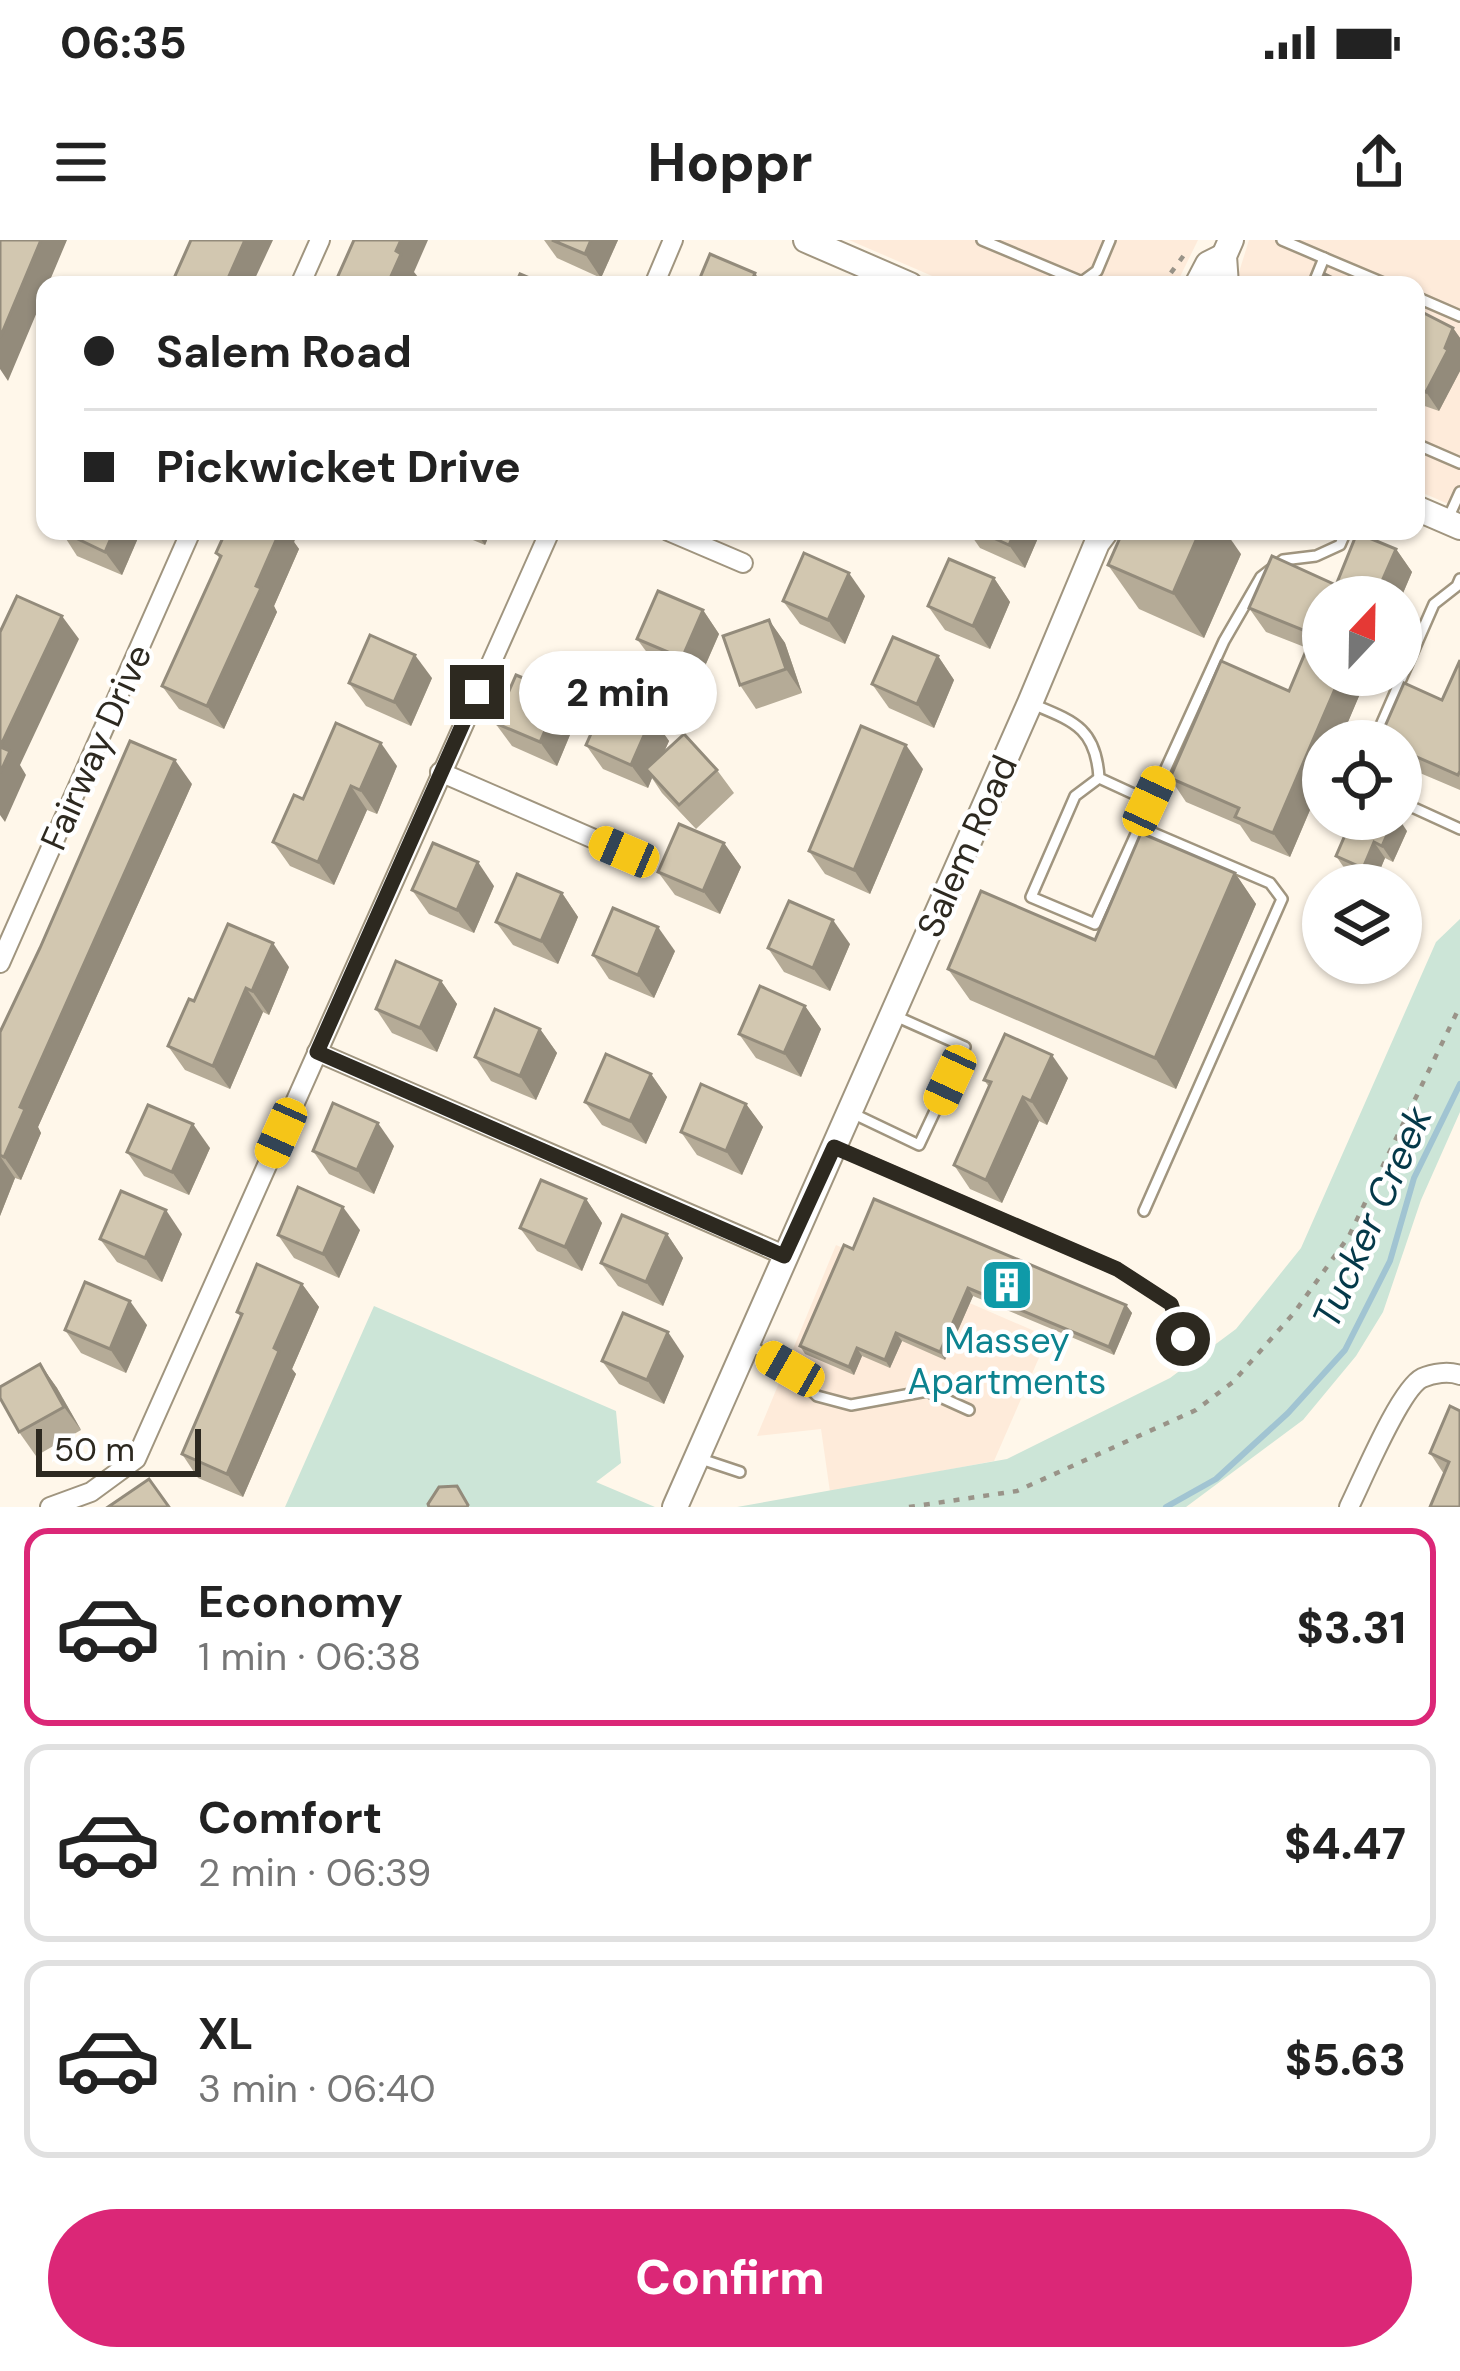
<!DOCTYPE html>
<meta charset="utf-8">
<style>
:root{--surface:#fff;--page:#f6f6f6;--text:#222;--muted:#767676;--line:#e0e0e0;--accent:#db2777}
body{margin:0;font-family:"DM Sans",sans-serif;background:var(--page);color:var(--text);height:100vh;display:flex;flex-direction:column;font-size:45px;white-space:nowrap}
*{box-sizing:border-box;margin:0}
p{font-size:39px;color:var(--muted)}
.icon{flex:none;width:66px;height:66px;fill:none;stroke:currentColor;stroke-width:2;stroke-linecap:round;stroke-linejoin:round}
.map{position:relative;height:1267px;overflow:hidden}
.drawer{display:flex;flex-direction:column;background:var(--surface);flex:1}
.drawer>*{flex:none}
.guide{position:absolute;left:36px;top:36px;width:1389px;height:264px;border-radius:24px;box-shadow:0 3px 9px #0004;display:grid;align-content:center;height:264px;padding:0 48px;background:var(--surface)}
.needle{width:78px;rotate:22deg}
.controls{position:absolute;left:1302px;top:336px;display:grid;gap:24px}
.controls a{display:grid;place-items:center;width:120px;height:120px;border-radius:50%;background:var(--surface);box-shadow:0 3px 9px #0004;font-size:60px}
.scale{position:absolute;left:36px;bottom:30px;width:165px;box-sizing:border-box;padding-left:12px;border:6px solid #2d2920;border-top:0;font-size:33px;line-height:42px;white-space:nowrap;color:#2d2920;-webkit-text-stroke:9px #fff;paint-order:stroke}
.end{position:absolute;width:54px;height:54px;margin:-27px;border:15px solid #2d2920;background:#fff;box-shadow:0 0 0 6px #fff}
.from{border-radius:50%}
.bubble{position:absolute;height:84px;border-radius:42px;background:var(--surface);box-shadow:0 3px 9px #0004;font-size:39px;font-weight:800;line-height:84px;text-align:center}
.car{position:absolute;width:36px;height:72px;margin:-36px -18px;border-radius:15px;box-shadow:0 0 9px 3px #0007;background:linear-gradient(#f5c518 24%,#345 0 40%,#f5c518 0 76%,#345 0 86%,#f5c518 0)}
.guide b{display:flex;align-items:center;gap:42px;height:114px;font-size:45px}
.guide b+b{border-top:3px solid var(--line)}
.guide i{width:30px;height:30px;background:var(--text)}
ul{padding:21px 0 0;list-style:none}
li{display:flex;align-items:center;gap:36px;height:198px;margin:0 24px 18px;padding:0 24px;border:6px solid var(--line);border-radius:24px}
li div{flex:1}
li b{display:block;font-size:45px}
li em{font-style:normal;font-weight:800}
li.current{border-color:var(--accent)}
li>.icon{width:108px;height:108px;stroke-width:1.5}
.primary-button{display:flex;gap:24px;margin-top:auto;padding:24px 48px}
.primary-button a{flex:1;height:138px;border-radius:72px;background:var(--accent);color:#fff;font-size:48px;font-weight:800;line-height:138px;text-align:center}
.status{display:flex;justify-content:space-between;align-items:center;height:84px;padding:0 60px;background:var(--surface);direction:ltr}
.status svg{height:33px;fill:currentColor}
header{display:flex;justify-content:space-between;align-items:center;height:156px;padding:0 48px;background:var(--surface);font-size:54px;font-weight:800}
.map>svg:first-child{display:block}
.commercial{fill:#feebda}
.green{fill:#cce5d7}
.lines{fill:none;stroke-linecap:round;stroke-linejoin:round}
.stream{stroke:#a1c4d2;stroke-width:6}
.lane-casing{stroke:#a0957f;stroke-width:14}
.street-casing{stroke:#a0957f;stroke-width:22}
.secondary-casing{stroke:#a0957f;stroke-width:28}
.path{stroke:#999388;stroke-width:4.5;stroke-dasharray:6 9;stroke-linecap:butt}
.lane{stroke:#fff;stroke-width:9}
.street{stroke:#fff;stroke-width:18}
.secondary{stroke:#fff;stroke-width:24}
.wall{fill:#b5ab97}
.shaded-wall{fill:#938b7b}
.building{fill:#d2c7b0;stroke:#938b7b;stroke-width:3}
.route{stroke:#2d2920;stroke-width:15}
.labels{text-anchor:middle;dominant-baseline:central;stroke-width:9;stroke-linejoin:round;paint-order:stroke}
.street-label{font-size:36px;fill:#2d2920;stroke:#fff}
.culture-label{font-size:36px;fill:#0d838f;stroke:#fff}
.water-label{font-size:39px;font-style:italic;fill:#043949;stroke:#fff}
</style>
<div class="status"><b>06:35</b><svg viewBox="0 0 49 12"><path d="M0 12V9h3v3zM5 12V6h3v6zM10 12V3h3v9zM15 12V0h3v12zM26 1h20v11H26zM47 4h2v5h-2z"/></svg></div>
<header><svg class="icon" aria-label="menu" viewBox="0 0 24 24"><path d="M4 6h16M4 12h16M4 18h16"/></svg>Hoppr<svg class="icon" aria-label="share" viewBox="0 0 24 24"><path d="M12 15V3M7 8l5-5 5 5M5 13v7h14v-7"/></svg></header>
<div class="map">
<svg width="1460" height="1267" viewBox="0 0 1460 1267">
<rect width="100%" height="100%" fill="#fff7ea"/>
<g class="commercial">
<polygon points="849,0 1198,0 1176,45 953,45"/>
<polygon points="1249,0 1460,0 1460,269 1416,250 1416,45 1235,45"/>
<polygon points="836,1005 1048,1097 994,1221 830,1252 821,1189 757,1196"/>
</g>
<g class="green">
<polygon points="1460,679 1460,872 1421,960 1383,1072 1356,1116 1303,1180 1186,1267 737,1267 1007,1219 1170,1138 1236,1089 1301,1008 1436,702"/>
<polygon points="374,1066 616,1171 621,1223 596,1242 655,1267 285,1267"/>
</g>
<g class="lines">
<polyline class="stream" points="1166,1267 1216,1239 1288,1173 1345,1110 1390,1021 1414,938 1460,844"/>
<g class="lane-casing">
<g id="lane">
<polyline points="982,0 1082,42 1097,31 1110,0"/>
<polyline points="1282,0 1324,18 1313,45"/>
<polyline points="1324,18 1388,45"/>
<polyline points="1416,57 1460,76"/>
<polyline points="1416,204 1460,223"/>
<polyline points="1447,281 1460,252"/>
<path d="M1030,463c43,18 66,24 69,75l50,23"/>
<polyline points="1374,501 1434,364 1457,346 1460,339"/>
<polyline points="1099,538 1075,556 1031,657 1095,684 1224,401 1261,337 1283,320 1316,316 1340,305 1346,291"/>
<polyline points="1401,562 1460,589"/>
<polyline points="1139,587 1270,643 1282,659 1144,971"/>
<polyline points="854,874 919,905 965,807 893,775"/>
<polyline points="839,909 1117,1029 1171,1064 1183,1099"/>
<polyline points="748,1104 791,1129 817,1156 851,1165 927,1151 969,1170"/>
<polyline points="701,1219 740,1232"/>
</g>
</g>
<g class="street-casing">
<g id="street">
<polyline points="300,45 320,0"/>
<polyline points="654,45 673,0"/>
<polyline points="668,291 743,323"/>
<polyline points="440,532 624,612"/>
<polyline points="0,723 191,291"/>
<polyline points="317,812 784,1015"/>
<polyline points="50,1267 91,1252 136,1219 550,291"/>
<path d="M1349,1267c13,-26 51,-118 73,-129 11,-5 27,-7 38,-3"/>
</g>
</g>
<g class="secondary-casing">
<g id="secondary">
<polyline points="806,0 910,45"/>
<polyline points="1197,45 1208,24 1224,16"/>
<polyline points="1226,45 1224,16 1231,0"/>
<polyline points="1416,268 1460,287"/>
<polyline points="675,1267 1030,463 1097,303 1106,291"/>
</g>
</g>
<g class="path">
<polyline points="1162,45 1184,15"/>
<polyline points="909,1267 1017,1251 1196,1170 1233,1142 1294,1073 1349,996 1460,766"/>
</g>
<use href="#lane" class="lane"/>
<use href="#street" class="street"/>
<use href="#secondary" class="secondary"/>
</g>
<g class="wall">
<polygon points="544,0 618,0 601,38 557,18"/>
<polygon points="1416,69 1453,88 1460,98 1460,131 1439,171 1416,163"/>
<polygon points="61,291 141,291 122,335 77,316"/>
<polygon points="226,291 298,291 294,302 299,309 274,366 277,372 224,489 179,469 162,446 220,319 216,313"/>
<polygon points="451,291 491,291 485,305"/>
<polygon points="822,291 838,291 826,297"/>
<polygon points="968,291 1041,291 1025,328 980,308"/>
<polygon points="1396,309 1412,332 1290,617 1251,601 1240,585 1186,562 1170,538 1289,451 1307,408 1266,392 1249,368 1336,345"/>
<polygon points="1241,314 1204,398 1139,369 1108,325"/>
<polygon points="994,338 1010,362 990,409 945,390 928,366"/>
<polygon points="865,356 845,404 800,384 783,361"/>
<polygon points="703,370 719,394 698,442 654,422 637,399"/>
<polygon points="769,380 785,403 802,453 756,469 740,445"/>
<polygon points="938,416 954,440 934,488 889,468 872,444"/>
<polygon points="1460,420 1460,550 1401,525 1401,501 1442,460"/>
<polygon points="432,438 411,486 366,466 349,443"/>
<polygon points="561,454 577,478 557,526 512,506 495,483"/>
<polygon points="652,477 669,501 663,514 717,530 734,553 696,589 662,553 652,538 648,548 603,529 586,505"/>
<polygon points="397,526 377,574 367,570 334,645 290,626 273,602 303,559"/>
<polygon points="923,529 870,654 825,634 809,611"/>
<polygon points="192,544 38,887 41,893 21,940 15,938 0,976 0,792"/>
<polygon points="1407,591 1393,622 1385,618 1374,644 1347,632 1336,616"/>
<polygon points="724,603 741,627 720,674 675,655 658,632"/>
<polygon points="1235,633 1256,664 1176,849 970,760 948,729 1095,700"/>
<polygon points="494,646 474,693 429,674 412,650"/>
<polygon points="562,653 578,677 558,724 513,705 496,682"/>
<polygon points="850,704 830,751 784,732 768,708"/>
<polygon points="675,711 654,758 609,739 593,715"/>
<polygon points="289,727 269,775 263,772 230,849 185,830 168,806 194,761"/>
<polygon points="441,741 457,764 437,812 392,793 376,769"/>
<polygon points="805,766 821,789 801,837 756,818 739,794"/>
<polygon points="540,789 557,813 536,860 491,841 475,817"/>
<polygon points="651,834 667,857 646,904 602,885 585,862"/>
<polygon points="1068,838 1047,885 1039,881 1002,963 970,949 954,925 989,847 984,840"/>
<polygon points="746,864 763,887 742,935 697,915 681,892"/>
<polygon points="394,906 374,954 329,934 313,911"/>
<polygon points="210,908 189,955 144,936 127,912"/>
<polygon points="586,959 602,983 582,1031 537,1011 520,988"/>
<polygon points="360,990 339,1038 294,1018 278,995"/>
<polygon points="182,994 162,1042 117,1022 100,999"/>
<polygon points="667,994 683,1018 663,1066 618,1046 601,1023"/>
<polygon points="853,1009 1126,1065 1132,1073 1114,1115 973,1056 945,1120 902,1101 890,1128 862,1116 854,1135 805,1114 800,1106"/>
<polygon points="302,1044 319,1067 292,1129 296,1134 243,1257 198,1238 182,1214 241,1077 237,1072"/>
<polygon points="147,1085 126,1133 81,1113 65,1090"/>
<polygon points="684,1116 664,1164 619,1144 602,1121"/>
<polygon points="40,1124 57,1148 81,1190 36,1216 19,1192"/>
<polygon points="1460,1171 1460,1267 1444,1234 1430,1213"/>
</g>
<g class="shaded-wall">
<polygon points="41,0 67,0 48,45 45,45 45,53 8,141 0,129 0,98"/>
<polygon points="245,0 273,0 252,45 225,45"/>
<polygon points="401,0 428,0 414,32 418,37 414,45 387,45 396,11"/>
<polygon points="591,0 618,0 601,38 585,14"/>
<polygon points="755,33 763,45 750,45"/>
<polygon points="1453,88 1460,98 1460,131 1439,171 1426,152"/>
<polygon points="114,291 141,291 122,335 105,312"/>
<polygon points="280,291 298,291 294,302 299,309 274,366 277,372 224,489 207,466"/>
<polygon points="475,291 491,291 485,305"/>
<polygon points="1015,291 1041,291 1025,328 1009,305"/>
<polygon points="1200,291 1225,291 1241,314 1204,398 1173,353"/>
<polygon points="1396,309 1412,332 1401,358 1375,357"/>
<polygon points="849,333 865,356 845,404 828,380"/>
<polygon points="994,338 1010,362 990,409 973,386"/>
<polygon points="703,370 719,394 698,442 682,418"/>
<polygon points="62,376 79,399 20,525 26,535 5,582 0,575 0,507"/>
<polygon points="769,380 785,403 802,453 786,429"/>
<polygon points="415,415 432,438 411,486 394,462"/>
<polygon points="938,416 954,440 934,488 917,464"/>
<polygon points="1341,435 1368,435 1340,501 1323,501 1323,539 1290,617 1273,593"/>
<polygon points="561,454 577,478 557,526 540,502"/>
<polygon points="652,477 669,501 653,537 646,529 652,538 648,548 631,525"/>
<polygon points="381,503 397,526 377,574 360,550"/>
<polygon points="906,505 923,529 870,654 854,630"/>
<polygon points="175,520 192,544 38,887 41,893 21,940 4,917 20,867"/>
<polygon points="351,546 367,570 334,645 318,622"/>
<polygon points="1394,579 1399,579 1407,591 1393,622 1382,606"/>
<polygon points="1374,602 1385,618 1374,644 1363,628"/>
<polygon points="724,603 741,627 720,674 703,651"/>
<polygon points="478,622 494,646 474,693 457,670"/>
<polygon points="1235,633 1256,664 1176,849 1155,818"/>
<polygon points="562,653 578,677 558,724 541,701"/>
<polygon points="833,680 850,704 830,751 813,728"/>
<polygon points="658,687 675,711 654,758 638,735"/>
<polygon points="273,703 289,727 269,775 252,751"/>
<polygon points="441,741 457,764 437,812 420,788"/>
<polygon points="246,748 263,772 230,849 213,826"/>
<polygon points="805,766 821,789 801,837 784,813"/>
<polygon points="540,789 557,813 536,860 520,836"/>
<polygon points="1052,815 1068,838 1047,885 1031,861"/>
<polygon points="651,834 667,857 646,904 630,881"/>
<polygon points="1023,857 1039,881 1002,963 986,940"/>
<polygon points="746,864 763,887 742,935 726,911"/>
<polygon points="378,883 394,906 374,954 357,930"/>
<polygon points="193,884 210,908 189,955 172,932"/>
<polygon points="0,916 15,938 0,976"/>
<polygon points="586,959 602,983 582,1031 565,1007"/>
<polygon points="343,967 360,990 339,1038 323,1014"/>
<polygon points="166,970 182,994 162,1042 145,1018"/>
<polygon points="667,994 683,1018 663,1066 646,1042"/>
<polygon points="302,1044 319,1067 292,1129 296,1134 243,1257 227,1234 274,1108"/>
<polygon points="968,1048 973,1056 945,1120 940,1112"/>
<polygon points="130,1061 147,1085 126,1133 110,1109"/>
<polygon points="1126,1065 1132,1073 1114,1115 1109,1107"/>
<polygon points="668,1092 684,1116 664,1164 647,1140"/>
<polygon points="896,1093 902,1101 890,1128 885,1120"/>
<polygon points="857,1108 862,1116 854,1135 849,1127"/>
<polygon points="40,1124 57,1148 81,1190 64,1167"/>
</g>
<g class="building">
<polygon points="0,0 41,0 0,98"/>
<polygon points="191,0 245,0 225,45 171,45"/>
<polygon points="354,0 401,0 396,11 401,14 387,45 334,45"/>
<polygon points="552,0 591,0 585,14"/>
<polygon points="710,14 755,33 750,45 697,45"/>
<polygon points="520,34 546,45 515,45"/>
<polygon points="1325,34 1348,45 1320,45"/>
<polygon points="1416,69 1453,88 1445,108 1448,110 1426,152 1416,148"/>
<polygon points="61,291 114,291 105,312"/>
<polygon points="226,291 280,291 256,346 261,348 207,466 162,446 221,316 216,313"/>
<polygon points="978,291 1015,291 1009,305"/>
<polygon points="1123,291 1200,291 1173,353 1108,325"/>
<polygon points="1357,293 1396,309 1375,357 1323,357 1323,435 1341,435 1273,593 1235,577 1239,568 1170,538 1221,421 1289,451 1313,394 1249,368 1272,316 1336,345"/>
<polygon points="804,313 849,333 828,380 783,361"/>
<polygon points="949,319 994,338 973,386 928,366"/>
<polygon points="658,351 703,370 682,418 637,399"/>
<polygon points="17,356 62,376 0,507 10,511 0,533 0,392"/>
<polygon points="769,380 786,429 740,445 723,396"/>
<polygon points="370,395 415,415 394,462 349,443"/>
<polygon points="893,397 938,416 917,464 872,444"/>
<polygon points="1460,420 1460,531 1458,535 1401,510 1401,501 1379,500 1404,443 1442,460"/>
<polygon points="516,435 561,454 540,502 495,483"/>
<polygon points="607,458 652,477 631,525 586,505"/>
<polygon points="336,483 381,503 360,550 351,546 318,622 273,602 294,555 303,559"/>
<polygon points="861,486 906,505 854,630 809,611"/>
<polygon points="684,494 717,530 679,565 646,529"/>
<polygon points="130,501 175,520 20,867 25,869 4,917 0,915 0,792 40,708"/>
<polygon points="1352,579 1394,579 1382,606 1374,602 1363,628 1336,616"/>
<polygon points="679,584 724,603 703,651 658,632"/>
<polygon points="1141,593 1235,633 1155,818 948,729 981,651 1095,700"/>
<polygon points="433,603 478,622 457,670 412,650"/>
<polygon points="517,634 562,653 541,701 496,682"/>
<polygon points="789,661 833,680 813,728 768,708"/>
<polygon points="613,668 658,687 638,735 593,715"/>
<polygon points="228,684 273,703 252,751 246,748 213,826 168,806 189,759 194,761"/>
<polygon points="396,721 441,741 420,788 376,769"/>
<polygon points="760,746 805,766 784,813 739,794"/>
<polygon points="495,769 540,789 520,836 475,817"/>
<polygon points="1005,794 1052,815 1031,861 1023,857 986,940 954,925 991,842 984,840"/>
<polygon points="606,814 651,834 630,881 585,862"/>
<polygon points="701,844 746,864 726,911 681,892"/>
<polygon points="333,863 378,883 357,930 313,911"/>
<polygon points="148,865 193,884 172,932 127,912"/>
<polygon points="541,940 586,959 565,1007 520,988"/>
<polygon points="298,947 343,967 323,1014 278,995"/>
<polygon points="121,951 166,970 145,1018 100,999"/>
<polygon points="874,959 1126,1065 1109,1107 968,1048 940,1112 896,1093 885,1120 857,1108 849,1127 800,1106 844,1005 853,1009"/>
<polygon points="622,975 667,994 646,1042 601,1023"/>
<polygon points="257,1024 302,1044 274,1108 279,1111 227,1234 182,1214 242,1074 237,1072"/>
<polygon points="85,1042 130,1061 110,1109 65,1090"/>
<polygon points="623,1073 668,1092 647,1140 602,1121"/>
<polygon points="40,1124 64,1167 19,1192 0,1158 0,1147"/>
<polygon points="1450,1166 1460,1171 1460,1267 1430,1267 1449,1222 1430,1213"/>
<polygon points="149,1239 169,1267 108,1267"/>
<polygon points="457,1246 468,1265 467,1267 429,1267 428,1264 439,1247"/>
</g>
<g class="lines">
<polyline class="route" points="477,452 317,812 784,1016 834,907 1117,1029 1171,1064 1183,1099"/>
</g>
<defs>
<g id="building-square" transform="scale(2.7)"><rect x="-9" y="-9" width="18" height="18" rx="4" fill="#0f9aa8" stroke="#fff"/><path d="M-4-6H4V6H1V3H-1V6H-4ZM-2.5-4.3h1.7v1.8h-1.7ZM.8-4.3h1.7v1.8H.8ZM-2.5-1h1.7V.8h-1.7ZM.8-1h1.7V.8H.8Z" fill="#fff"/></g>
</defs>
<g fill-rule="evenodd">
<use href="#building-square" x="1007" y="1045"/>
</g>
<g class="labels">
<g class="street-label">
<text transform="translate(96 507) rotate(-66)">Fairway Drive</text>
<text transform="translate(967 606) rotate(-66)">Salem Road</text>
</g>
<g class="culture-label">
<text x="1007" y="1100">Massey<tspan x="1007" dy="41">Apartments</tspan></text>
</g>
<g class="water-label">
<text transform="translate(1372 977) rotate(-66)">Tucker Creek</text>
</g>
</g>
</svg>
<div class="controls">
<a><svg class="needle" viewBox="-14 -14 28 28"><path d="M0-13l5 13h-10z" fill="#e53935"/><path d="M0 13l5-13h-10z" fill="#767676"/></svg></a>
<a><svg class="icon" aria-label="locate" viewBox="0 0 24 24"><circle cx="12" cy="12" r="6"/><path d="M12 2v4M12 18v4M2 12h4M18 12h4"/></svg></a>
<a><svg class="icon" aria-label="layers" viewBox="0 0 24 24"><path d="M12 4l9 5-9 5-9-5zM3 14l9 5 9-5"/></svg></a>
</div>
<div class="scale">50 m</div>
<i class="end from" style="left:1183px;top:1099px"></i>
<i class="end" style="left:477px;top:452px"></i>
<div class="bubble" style="left:519px;top:411px;width:198px">2 min</div>
<i class="car" style="left:1149px;top:561px;rotate:25deg"></i>
<i class="car" style="left:624px;top:612px;rotate:293deg"></i>
<i class="car" style="left:950px;top:840px;rotate:205deg"></i>
<i class="car" style="left:281px;top:893px;rotate:204deg"></i>
<i class="car" style="left:790px;top:1129px;rotate:300deg"></i>
<div class="guide">
<b><i class="from"></i>Salem Road</b>
<b><i></i>Pickwicket Drive</b>
</div>
</div>
<section class="drawer">
<ul>
<li class="current"><svg class="icon" aria-label="car" viewBox="0 0 24 24"><path d="M5 17H2v-5l4-1 3-4h7l3 4 3 1v5h-3M9 17h6M6 11h13"/><circle cx="7" cy="17" r="2"/><circle cx="17" cy="17" r="2"/></svg><div><b>Economy</b><p>1 min · 06:38</p></div><em>$3.31</em></li>
<li><svg class="icon" aria-label="car" viewBox="0 0 24 24"><path d="M5 17H2v-5l4-1 3-4h7l3 4 3 1v5h-3M9 17h6M6 11h13"/><circle cx="7" cy="17" r="2"/><circle cx="17" cy="17" r="2"/></svg><div><b>Comfort</b><p>2 min · 06:39</p></div><em>$4.47</em></li>
<li><svg class="icon" aria-label="car" viewBox="0 0 24 24"><path d="M5 17H2v-5l4-1 3-4h7l3 4 3 1v5h-3M9 17h6M6 11h13"/><circle cx="7" cy="17" r="2"/><circle cx="17" cy="17" r="2"/></svg><div><b>XL</b><p>3 min · 06:40</p></div><em>$5.63</em></li>
</ul>
<div class="primary-button"><a>Confirm</a></div>
</section>
